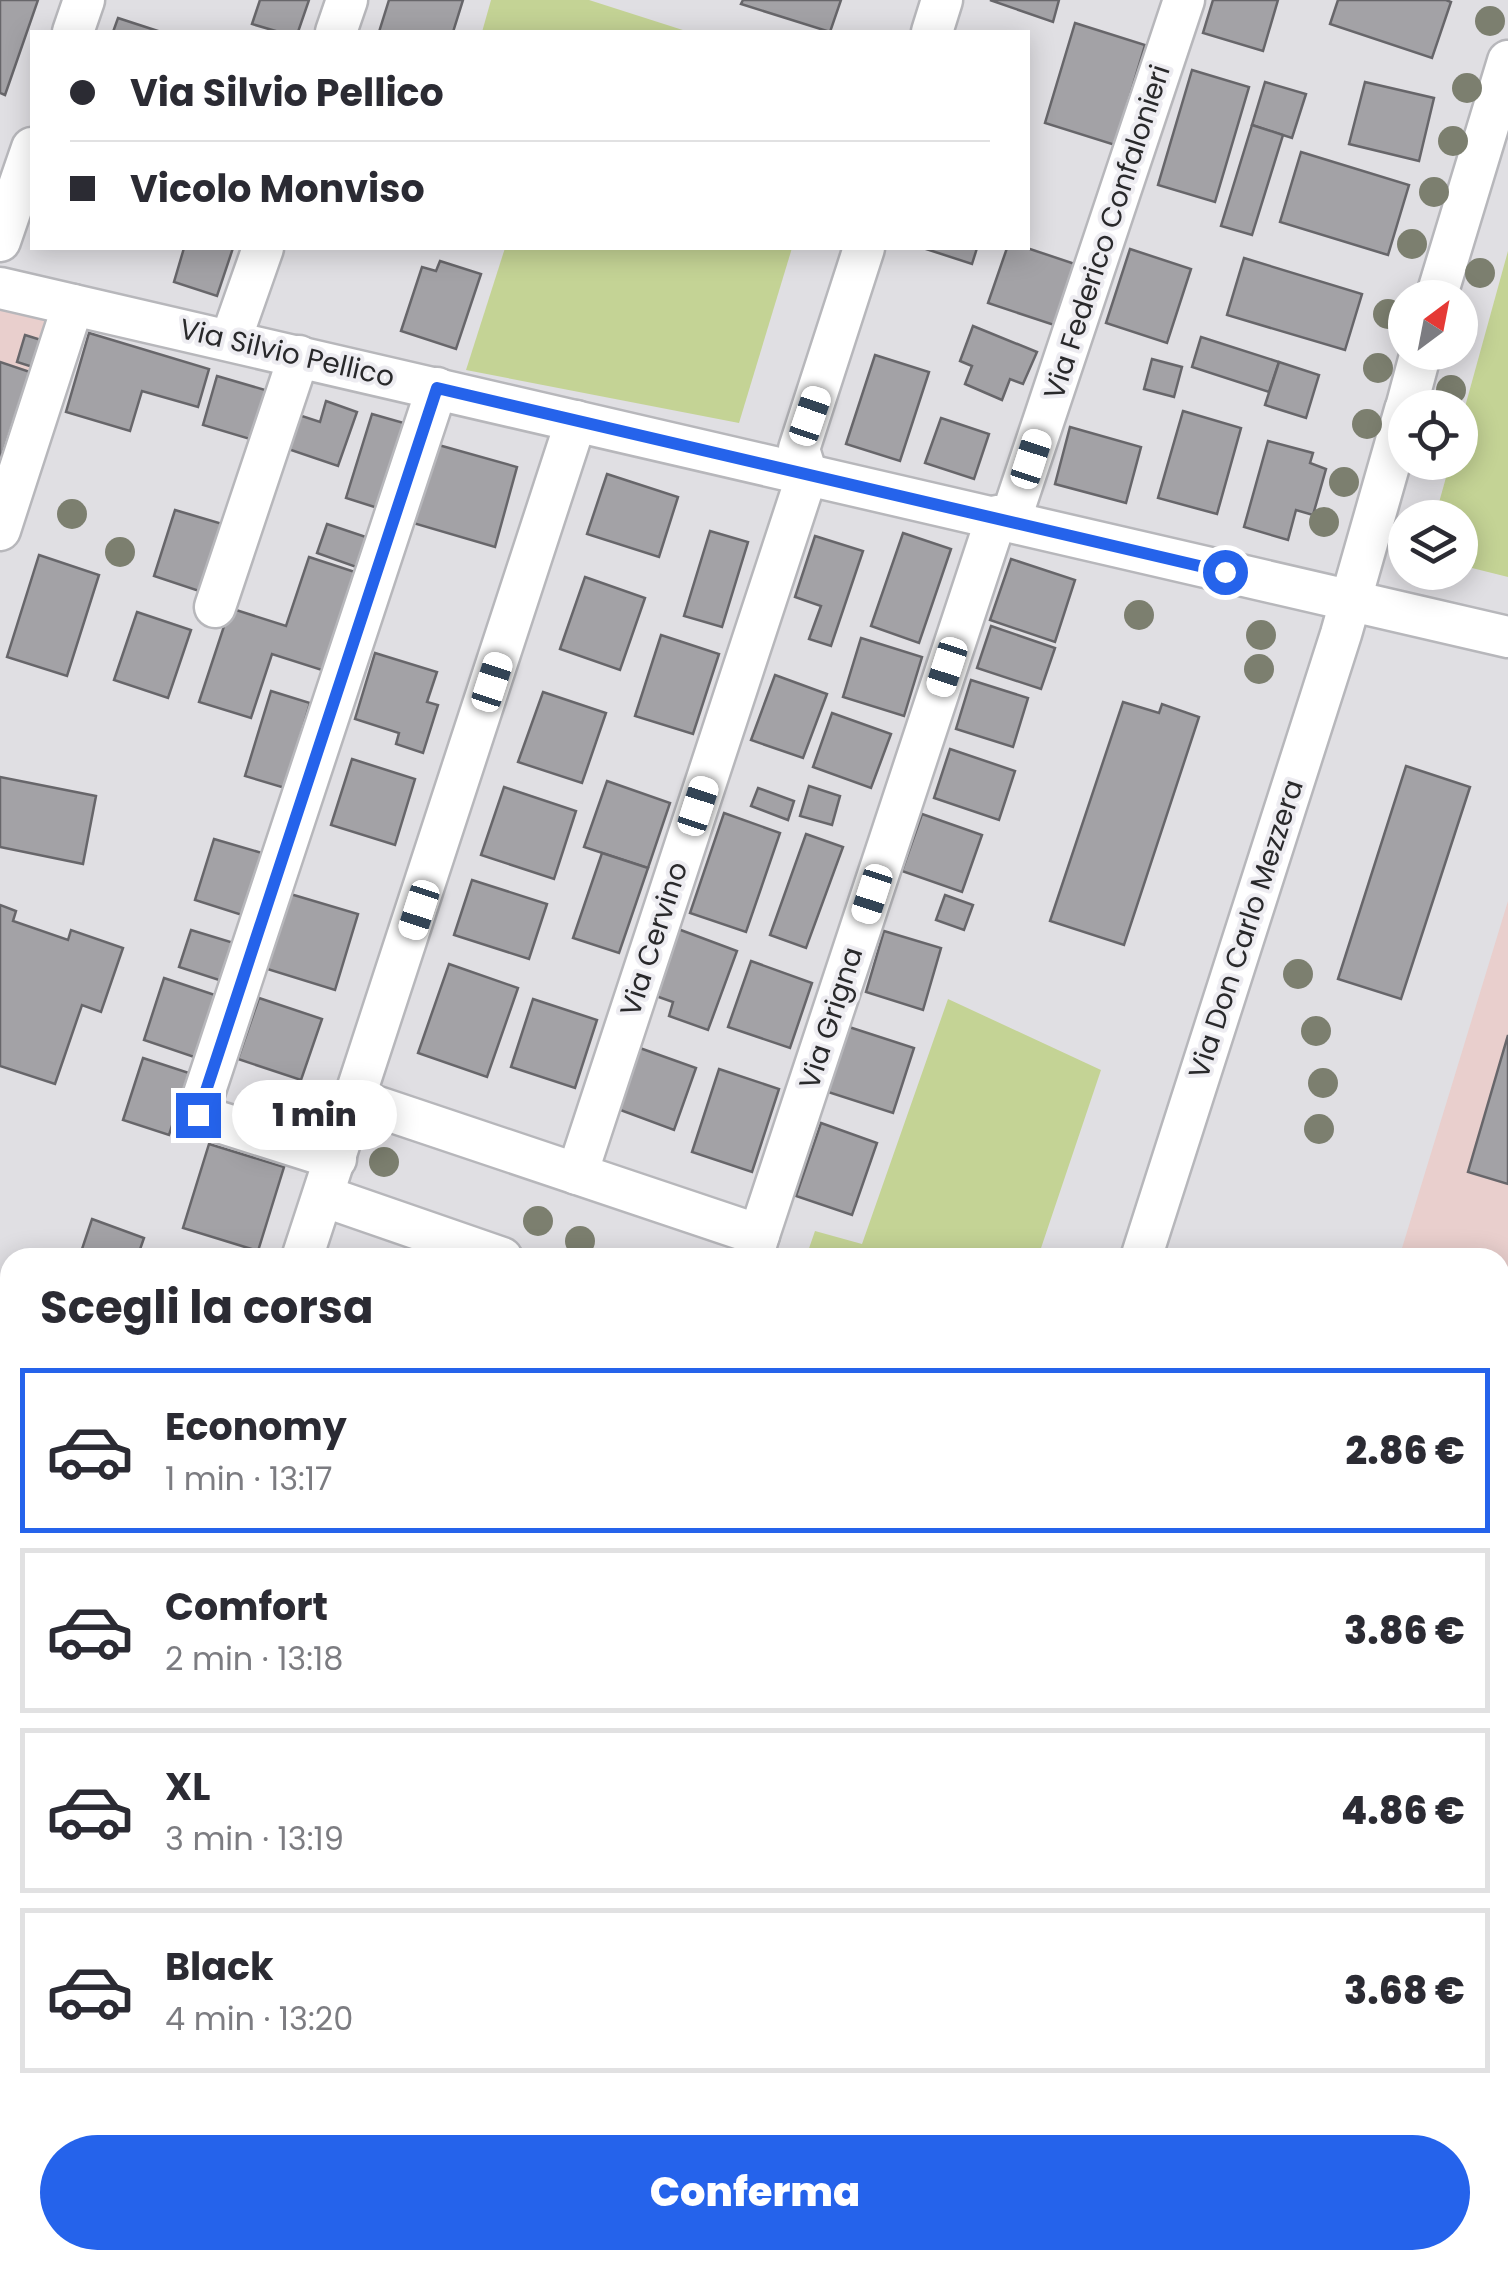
<!DOCTYPE html>
<html lang="it">
<meta charset="utf-8">
<style>
:root{--surface:#fff;--page:#f7f7f7;--text:#2b2b33;--muted:#7c7c81;--line:#e1e1e2;--accent:#2563eb}
body{margin:0;font-family:Poppins,sans-serif;background:var(--page);color:var(--text);height:100vh;display:flex;flex-direction:column;font-size:38px;white-space:nowrap}
*{box-sizing:border-box;margin:0}
p{font-size:32px;color:var(--muted)}
.icon{flex:none;width:55px;height:55px;fill:none;stroke:currentColor;stroke-width:2;stroke-linecap:round;stroke-linejoin:round}
.map{position:relative;flex:1;overflow:hidden}
.side{position:absolute;left:0px;top:1248px;width:1510px;height:1022px;display:flex;flex-direction:column;background:var(--surface);border-radius:30px 30px 0 0;box-shadow:0 5px 25px #0003}
.side>*{flex:none}
.top-card{position:absolute;left:30px;top:30px;width:1000px;height:220px;border-radius:0px;box-shadow:0 5px 25px #0003;display:grid;align-content:center;height:220px;padding:0 40px;background:var(--surface)}
.needle{width:65px;rotate:32deg}
.fabs{position:absolute;left:1388px;top:280px;display:grid;gap:20px}
.fabs a{display:grid;place-items:center;width:90px;height:90px;border-radius:50%;background:var(--surface);box-shadow:0 5px 25px #0003;font-size:50px}
.end{position:absolute;width:45px;height:45px;margin:-22px;border:12px solid #2563eb;background:#fff;box-shadow:0 0 0 5px #fff}
.from{border-radius:50%}
.bubble{position:absolute;height:70px;border-radius:35px;background:var(--surface);box-shadow:0 5px 25px #0003;font-size:32px;font-weight:800;line-height:70px;text-align:center}
.car{position:absolute;width:30px;height:60px;margin:-30px -15px;border-radius:12px;box-shadow:0 0 8px 2px #0007;background:linear-gradient(#fff 24%,#345 0 40%,#fff 0 76%,#345 0 86%,#fff 0)}
.top-card b{display:flex;align-items:center;gap:35px;height:95px;font-size:38px}
.top-card b+b{border-top:2px solid var(--line)}
.top-card i{width:25px;height:25px;background:var(--text)}
ul{padding:0;list-style:none}
li{display:flex;align-items:center;gap:30px;height:165px;margin:0 20px 15px;padding:0 20px;border:5px solid var(--line);border-radius:0px}
li div{flex:1}
li b{display:block;font-size:38px}
li em{font-style:normal;font-weight:800}
li.active{border-color:var(--accent)}
li>.icon{width:90px;height:90px;stroke-width:1.5}
h2{padding:0 40px;font-size:45px;line-height:120px}
.cta{display:flex;gap:20px;margin-top:auto;padding:20px 40px}
.cta a{flex:1;height:115px;border-radius:60px;background:var(--accent);color:#fff;font-size:40px;font-weight:800;line-height:115px;text-align:center}
.map>svg:first-child{display:block}
.industrial{fill:#e9cfcd}
.green{fill:#c4d395}
.building{fill:#a3a2a6;stroke:#67666a;stroke-width:2.5}
.lines{fill:none;stroke-linecap:round;stroke-linejoin:round}
.minor-casing{stroke:#b7b7bb;stroke-width:45}
.major-casing{stroke:#8a567b;stroke-width:55}
.minor{stroke:#fff;stroke-width:40}
.major{stroke:#d8a9ca;stroke-width:50}
.tree{fill:#7c7f6f}
.route{stroke:#2563eb;stroke-width:12}
.labels{text-anchor:middle;dominant-baseline:central;stroke-width:8;stroke-linejoin:round;paint-order:stroke}
.street-label{font-size:28px;fill:#29292b;stroke:#edecf1}
</style>
<div class="map">
<svg width="1508" height="2269" viewBox="0 0 1508 2269">
<rect width="100%" height="100%" fill="#e0dfe3"/>
<g class="industrial">
<polygon points="0,308 49,319 0,461"/>
<polygon points="1508,901 1508,1451 1500,1477 1500,1258 1399,1258"/>
</g>
<g class="green">
<polygon points="491,0 589,0 689,32 482,32"/>
<polygon points="505,248 792,248 739,423 466,370"/>
<polygon points="1508,251 1508,577 1460,565 1460,518 1435,517 1450,463 1460,462 1460,425"/>
<polygon points="948,999 1101,1070 1038,1257 806,1257 815,1231 862,1244"/>
</g>
<g class="building">
<polygon points="0,0 38,0 5,95 0,93"/>
<polygon points="260,0 309,0 298,32 279,32 252,24"/>
<polygon points="389,0 463,0 453,32 379,32"/>
<polygon points="743,0 841,0 830,32 741,4"/>
<polygon points="990,0 1059,0 1053,22"/>
<polygon points="1213,0 1278,0 1263,51 1203,33"/>
<polygon points="1338,0 1446,0 1451,2 1432,58 1330,24"/>
<polygon points="118,18 161,32 113,32"/>
<polygon points="1075,23 1145,45 1115,145 1045,123"/>
<polygon points="1192,70 1249,87 1215,202 1158,185"/>
<polygon points="1265,82 1306,94 1292,138 1252,125"/>
<polygon points="1365,82 1434,98 1419,161 1349,144"/>
<polygon points="1252,125 1283,135 1252,235 1221,226"/>
<polygon points="1301,152 1409,185 1388,255 1280,222"/>
<polygon points="184,248 233,248 217,296 174,282"/>
<polygon points="923,248 977,248 972,264"/>
<polygon points="1007,248 1027,248 1075,264 1054,325 988,303"/>
<polygon points="1130,249 1191,269 1167,343 1106,323"/>
<polygon points="1244,258 1362,294 1345,350 1227,315"/>
<polygon points="440,261 481,274 456,349 401,331 422,267 436,271"/>
<polygon points="973,326 1037,352 1023,384 1010,379 1002,400 965,384 972,366 960,361"/>
<polygon points="89,333 209,369 198,407 142,391 130,431 66,412"/>
<polygon points="25,335 51,343 42,370 17,362"/>
<polygon points="1201,337 1279,362 1269,392 1192,367"/>
<polygon points="875,355 929,372 900,461 846,444"/>
<polygon points="1152,359 1182,367 1174,397 1144,389"/>
<polygon points="0,362 30,372 0,461"/>
<polygon points="1279,362 1319,375 1306,418 1265,405"/>
<polygon points="217,376 272,392 257,441 203,425"/>
<polygon points="326,401 357,412 338,466 288,449 299,415 320,422"/>
<polygon points="1183,411 1241,428 1217,514 1158,498"/>
<polygon points="372,414 411,425 384,510 346,498"/>
<polygon points="941,418 989,434 974,479 925,463"/>
<polygon points="1070,427 1141,447 1126,503 1055,484"/>
<polygon points="1268,441 1313,453 1310,463 1326,469 1313,515 1296,510 1288,540 1244,527"/>
<polygon points="435,444 517,467 495,547 413,523"/>
<polygon points="607,474 678,497 659,557 587,534"/>
<polygon points="175,510 226,525 205,593 154,576"/>
<polygon points="327,524 369,538 359,568 317,553"/>
<polygon points="710,531 748,542 722,627 684,616"/>
<polygon points="903,533 951,549 919,643 871,626"/>
<polygon points="815,536 863,551 831,646 809,639 821,606 795,597"/>
<polygon points="39,555 99,575 67,676 7,657"/>
<polygon points="309,557 358,573 325,671 272,654 251,718 199,702 230,608 286,626"/>
<polygon points="1011,559 1075,580 1055,642 990,620"/>
<polygon points="585,577 645,598 620,670 560,649"/>
<polygon points="137,612 191,630 168,698 114,680"/>
<polygon points="991,626 1055,648 1041,689 977,668"/>
<polygon points="661,635 719,654 693,734 635,716"/>
<polygon points="861,638 922,657 904,716 843,697"/>
<polygon points="375,653 437,672 427,702 438,705 423,753 396,744 399,733 355,719"/>
<polygon points="775,675 827,694 803,758 751,740"/>
<polygon points="971,680 1028,698 1013,747 956,729"/>
<polygon points="271,691 310,703 285,788 245,776"/>
<polygon points="543,692 606,713 582,783 518,762"/>
<polygon points="1123,702 1159,713 1162,704 1199,717 1124,945 1050,921"/>
<polygon points="832,713 891,734 871,788 813,767"/>
<polygon points="950,749 1015,771 999,820 934,798"/>
<polygon points="352,759 415,779 395,845 331,825"/>
<polygon points="1406,766 1470,787 1401,999 1338,979"/>
<polygon points="0,777 96,796 83,864 0,847"/>
<polygon points="607,781 670,803 648,868 584,847"/>
<polygon points="809,786 840,796 832,825 800,816"/>
<polygon points="504,787 576,811 554,879 481,855"/>
<polygon points="758,788 794,801 788,820 751,806"/>
<polygon points="724,813 780,833 746,932 690,913"/>
<polygon points="922,814 982,835 962,892 902,871"/>
<polygon points="806,834 843,847 806,948 770,935"/>
<polygon points="214,839 262,853 242,915 195,900"/>
<polygon points="602,853 648,868 619,953 573,938"/>
<polygon points="472,880 547,904 529,959 454,935"/>
<polygon points="287,893 358,914 335,990 264,968"/>
<polygon points="945,895 973,905 964,930 936,920"/>
<polygon points="0,905 16,911 13,921 68,940 71,930 123,948 101,1012 82,1005 55,1084 0,1066"/>
<polygon points="678,929 737,951 708,1030 669,1016 673,1002 653,995"/>
<polygon points="191,930 234,943 222,981 179,967"/>
<polygon points="884,931 941,948 923,1010 866,992"/>
<polygon points="751,961 812,983 790,1048 728,1027"/>
<polygon points="449,964 518,988 487,1077 418,1053"/>
<polygon points="164,978 218,996 197,1058 144,1040"/>
<polygon points="259,998 322,1019 301,1080 238,1059"/>
<polygon points="533,999 597,1020 575,1088 511,1067"/>
<polygon points="849,1027 914,1048 893,1113 828,1092"/>
<polygon points="1508,1035 1508,1184 1468,1172"/>
<polygon points="637,1047 696,1068 674,1130 615,1108"/>
<polygon points="143,1058 189,1073 169,1135 123,1120"/>
<polygon points="719,1069 779,1089 752,1172 692,1152"/>
<polygon points="821,1123 877,1143 852,1215 796,1196"/>
<polygon points="209,1144 284,1167 258,1251 183,1228"/>
<polygon points="92,1219 144,1238 137,1258 79,1258"/>
<polygon points="1500,1293 1508,1295 1508,1354 1500,1378"/>
<polygon points="6,1450 10,1451 10,1543 0,1540 0,1467"/>
<polygon points="1500,1684 1508,1687 1508,1773 1500,1771"/>
<polygon points="0,1783 10,1787 10,1847 0,1874"/>
<polygon points="1500,1831 1508,1834 1508,1881 1501,1901"/>
<polygon points="10,1949 10,2038 0,2034 0,1974"/>
<polygon points="0,2075 10,2079 10,2124 3,2143"/>
<polygon points="26,2260 75,2260 99,2269 22,2269"/>
<polygon points="139,2260 169,2260 165,2269"/>
<polygon points="209,2260 281,2260 277,2269 205,2269"/>
<polygon points="807,2260 881,2260 878,2269 803,2269"/>
<polygon points="1179,2260 1283,2260 1280,2269 1175,2269"/>
</g>
<g class="lines">
<g class="minor-casing">
<g id="minor">
<polyline points="73,32 84,0"/>
<polyline points="336,32 347,0"/>
<polyline points="932,32 942,0"/>
<polyline points="0,241 32,148"/>
<polyline points="0,288 1508,637"/>
<polyline points="1436,298 1508,61"/>
<polyline points="231,339 263,248"/>
<polyline points="1406,408 1421,352"/>
<polyline points="1010,521 1184,0"/>
<polyline points="0,530 73,305"/>
<polyline points="215,607 299,356"/>
<polyline points="357,1100 759,1235 752,1258"/>
<polyline points="336,1159 197,1115 437,388"/>
<polyline points="577,1174 807,475 799,449 864,248"/>
<polyline points="323,1196 502,1258"/>
<polyline points="759,1235 997,516"/>
<polyline points="302,1258 576,421"/>
<polyline points="1141,1258 1341,634 1405,410"/>
<polyline points="1500,1536 1508,1511"/>
<polyline points="1500,2241 1508,2244"/>
<polyline points="328,2269 332,2260"/>
</g>
</g>
<g class="major-casing">
<g id="major">
<polyline points="0,1638 10,1648"/>
<polyline points="0,1686 10,1697"/>
<polyline points="588,2260 599,2269"/>
</g>
</g>
<use href="#minor" class="minor"/>
<use href="#major" class="major"/>
</g>
<g class="tree">
<circle cx="1490" cy="21" r="15"/>
<circle cx="1467" cy="88" r="15"/>
<circle cx="1453" cy="141" r="15"/>
<circle cx="1434" cy="192" r="15"/>
<circle cx="1412" cy="244" r="15"/>
<circle cx="1480" cy="273" r="15"/>
<circle cx="1388" cy="314" r="15"/>
<circle cx="1378" cy="368" r="15"/>
<circle cx="1451" cy="390" r="15"/>
<circle cx="1367" cy="424" r="15"/>
<circle cx="1344" cy="482" r="15"/>
<circle cx="72" cy="514" r="15"/>
<circle cx="1324" cy="522" r="15"/>
<circle cx="120" cy="552" r="15"/>
<circle cx="1139" cy="615" r="15"/>
<circle cx="1261" cy="635" r="15"/>
<circle cx="1259" cy="669" r="15"/>
<circle cx="1298" cy="974" r="15"/>
<circle cx="1316" cy="1031" r="15"/>
<circle cx="1323" cy="1083" r="15"/>
<circle cx="1319" cy="1129" r="15"/>
<circle cx="384" cy="1162" r="15"/>
<circle cx="538" cy="1221" r="15"/>
<circle cx="580" cy="1241" r="15"/>
</g>
<g class="lines">
<polyline class="route" points="198,1115 437,388 1225,572"/>
</g>
<g class="labels">
<g class="street-label">
<text transform="translate(1107 232) rotate(-72)">Via Federico Confalonieri</text>
<text transform="translate(287 353) rotate(13)">Via Silvio Pellico</text>
<text transform="translate(1246 929) rotate(-72)">Via Don Carlo Mezzera</text>
<text transform="translate(654 939) rotate(-72)">Via Cervino</text>
<text transform="translate(831 1018) rotate(-72)">Via Grigna</text>
</g>
</g>
</svg>
<div class="fabs">
<a><svg class="needle" viewBox="-14 -14 28 28"><path d="M0-13l5 13h-10z" fill="#e53935"/><path d="M0 13l5-13h-10z" fill="#7c7c81"/></svg></a>
<a><svg class="icon" aria-label="locate" viewBox="0 0 24 24"><circle cx="12" cy="12" r="6"/><path d="M12 2v4M12 18v4M2 12h4M18 12h4"/></svg></a>
<a><svg class="icon" aria-label="layers" viewBox="0 0 24 24"><path d="M12 4l9 5-9 5-9-5zM3 14l9 5 9-5"/></svg></a>
</div>
<i class="end from" style="left:1225px;top:572px"></i>
<i class="end" style="left:198px;top:1115px"></i>
<div class="bubble" style="left:232px;top:1080px;width:165px">1 min</div>
<i class="car" style="left:810px;top:416px;rotate:19deg"></i>
<i class="car" style="left:1031px;top:459px;rotate:18deg"></i>
<i class="car" style="left:947px;top:667px;rotate:198deg"></i>
<i class="car" style="left:492px;top:682px;rotate:18deg"></i>
<i class="car" style="left:698px;top:806px;rotate:18deg"></i>
<i class="car" style="left:872px;top:894px;rotate:198deg"></i>
<i class="car" style="left:419px;top:910px;rotate:198deg"></i>
<div class="top-card">
<b><i class="from"></i>Via Silvio Pellico</b>
<b><i></i>Vicolo Monviso</b>
</div>
<section class="side">
<h2>Scegli la corsa</h2>
<ul>
<li class="active"><svg class="icon" aria-label="car" viewBox="0 0 24 24"><path d="M5 17H2v-5l4-1 3-4h7l3 4 3 1v5h-3M9 17h6M6 11h13"/><circle cx="7" cy="17" r="2"/><circle cx="17" cy="17" r="2"/></svg><div><b>Economy</b><p>1 min · 13:17</p></div><em>2.86 €</em></li>
<li><svg class="icon" aria-label="car" viewBox="0 0 24 24"><path d="M5 17H2v-5l4-1 3-4h7l3 4 3 1v5h-3M9 17h6M6 11h13"/><circle cx="7" cy="17" r="2"/><circle cx="17" cy="17" r="2"/></svg><div><b>Comfort</b><p>2 min · 13:18</p></div><em>3.86 €</em></li>
<li><svg class="icon" aria-label="car" viewBox="0 0 24 24"><path d="M5 17H2v-5l4-1 3-4h7l3 4 3 1v5h-3M9 17h6M6 11h13"/><circle cx="7" cy="17" r="2"/><circle cx="17" cy="17" r="2"/></svg><div><b>XL</b><p>3 min · 13:19</p></div><em>4.86 €</em></li>
<li><svg class="icon" aria-label="car" viewBox="0 0 24 24"><path d="M5 17H2v-5l4-1 3-4h7l3 4 3 1v5h-3M9 17h6M6 11h13"/><circle cx="7" cy="17" r="2"/><circle cx="17" cy="17" r="2"/></svg><div><b>Black</b><p>4 min · 13:20</p></div><em>3.68 €</em></li>
</ul>
<div class="cta"><a>Conferma</a></div>
</section>
</div>
